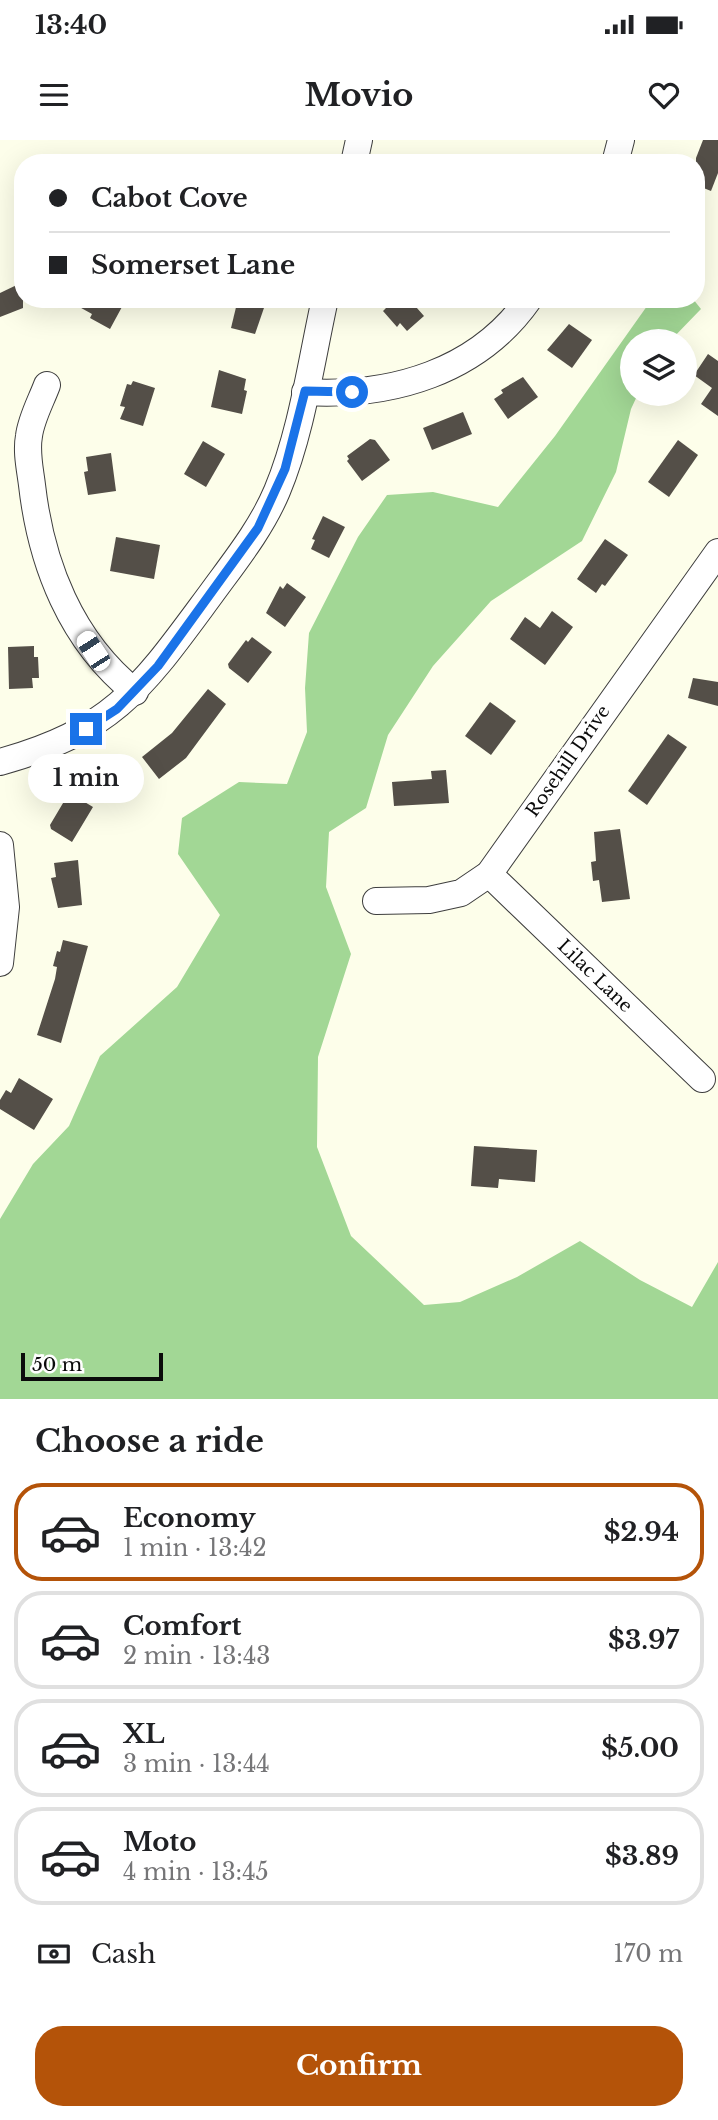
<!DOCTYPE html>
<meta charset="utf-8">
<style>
:root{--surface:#fff;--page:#f6f6f6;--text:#202124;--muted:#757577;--line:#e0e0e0;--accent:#b45309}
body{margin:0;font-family:"Libre Baskerville",serif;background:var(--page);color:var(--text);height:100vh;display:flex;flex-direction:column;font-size:26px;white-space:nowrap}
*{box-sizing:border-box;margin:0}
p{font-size:23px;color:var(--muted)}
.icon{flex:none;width:38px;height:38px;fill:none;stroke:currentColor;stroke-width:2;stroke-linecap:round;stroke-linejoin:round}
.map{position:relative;height:1259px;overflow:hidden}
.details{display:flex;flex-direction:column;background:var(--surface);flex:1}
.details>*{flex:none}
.hud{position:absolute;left:14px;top:14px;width:691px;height:154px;border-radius:28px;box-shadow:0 7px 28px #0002;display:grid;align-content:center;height:154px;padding:0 35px;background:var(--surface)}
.controls{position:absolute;left:620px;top:189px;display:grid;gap:14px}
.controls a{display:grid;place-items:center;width:77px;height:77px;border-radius:50%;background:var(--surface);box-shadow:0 7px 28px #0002;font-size:35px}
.scale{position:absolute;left:21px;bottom:18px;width:142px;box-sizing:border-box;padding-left:7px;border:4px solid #0b0b0b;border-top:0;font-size:19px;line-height:24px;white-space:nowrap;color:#0b0b0b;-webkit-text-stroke:5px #fff;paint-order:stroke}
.end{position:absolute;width:32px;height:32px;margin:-16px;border:9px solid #1a73e8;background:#fff;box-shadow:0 0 0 4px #fff}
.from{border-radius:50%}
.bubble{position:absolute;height:49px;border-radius:24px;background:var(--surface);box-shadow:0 7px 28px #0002;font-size:23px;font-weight:700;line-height:49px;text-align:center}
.car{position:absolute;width:21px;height:42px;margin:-21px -10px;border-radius:9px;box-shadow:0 0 5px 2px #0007;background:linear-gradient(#fff 24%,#345 0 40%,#fff 0 76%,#345 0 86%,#fff 0)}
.hud b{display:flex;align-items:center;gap:24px;height:66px;font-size:26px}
.hud b+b{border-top:2px solid var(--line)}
.hud i{width:18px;height:18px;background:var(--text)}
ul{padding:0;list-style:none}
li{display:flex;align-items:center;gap:21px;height:98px;margin:0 14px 10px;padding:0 21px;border:4px solid var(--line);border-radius:28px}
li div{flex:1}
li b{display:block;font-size:26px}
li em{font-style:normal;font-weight:700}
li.on{border-color:var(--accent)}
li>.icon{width:63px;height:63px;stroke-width:1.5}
h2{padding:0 35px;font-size:32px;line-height:84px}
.pay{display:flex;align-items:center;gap:18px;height:77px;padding:0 35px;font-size:26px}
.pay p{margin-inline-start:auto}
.action{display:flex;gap:14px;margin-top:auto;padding:14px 35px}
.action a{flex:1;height:80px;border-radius:28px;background:var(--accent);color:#fff;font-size:28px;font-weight:700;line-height:80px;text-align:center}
.status{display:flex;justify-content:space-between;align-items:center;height:49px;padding:0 35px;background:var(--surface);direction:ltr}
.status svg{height:19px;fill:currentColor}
header{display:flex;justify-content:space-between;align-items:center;height:91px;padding:0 35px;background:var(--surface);font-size:32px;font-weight:700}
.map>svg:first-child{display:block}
.forest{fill:#a2d795}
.building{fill:#544f48}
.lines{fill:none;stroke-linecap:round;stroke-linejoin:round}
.minor-casing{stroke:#3e3e3e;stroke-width:28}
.minor{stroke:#fff;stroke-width:26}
.route{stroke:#1a73e8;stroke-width:9}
.labels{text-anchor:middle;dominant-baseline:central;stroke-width:7;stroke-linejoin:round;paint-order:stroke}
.street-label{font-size:18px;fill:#0b0b0b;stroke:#fff}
</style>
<div class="status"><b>13:40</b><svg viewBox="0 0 49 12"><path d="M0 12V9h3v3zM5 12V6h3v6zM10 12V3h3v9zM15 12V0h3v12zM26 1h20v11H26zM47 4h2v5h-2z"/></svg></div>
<header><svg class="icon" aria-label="menu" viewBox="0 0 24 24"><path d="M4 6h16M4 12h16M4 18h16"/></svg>Movio<svg class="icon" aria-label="heart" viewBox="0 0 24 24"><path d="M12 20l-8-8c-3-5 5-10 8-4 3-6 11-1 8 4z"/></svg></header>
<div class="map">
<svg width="718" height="1259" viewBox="0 0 718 1259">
<rect width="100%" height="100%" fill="#fdfeea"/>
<polygon class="forest" points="652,159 693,159 701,169 670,201 632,201 632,254 638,254 631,269 616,332 582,401 491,461 433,526 388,595 366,668 329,692 326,747 351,814 318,917 317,1007 351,1096 424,1165 460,1162 517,1137 580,1101 640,1140 692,1167 718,1122 718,1259 0,1259 0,1079 33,1024 69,986 100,916 177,847 220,775 178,714 182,678 239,642 287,644 307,592 305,548 309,493 358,397 387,355 433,352 498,367 555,296"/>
<g class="building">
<polygon points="703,0 718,0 718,33 711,51 696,45 696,18"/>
<polygon points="23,142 23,168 0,177 0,153"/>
<polygon points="65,159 112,159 123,165 110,189 90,178 92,174"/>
<polygon points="238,159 262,159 266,162 255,194 231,188"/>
<polygon points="379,159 409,159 424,176 407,191 400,183 397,187 383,171 386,168"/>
<polygon points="569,184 592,200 572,228 547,210"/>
<polygon points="708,214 718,221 718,276 701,264 712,248 694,235"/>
<polygon points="219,230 246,239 244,250 247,251 242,274 211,267"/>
<polygon points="523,237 538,257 508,279 494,259 503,253 501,250"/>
<polygon points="133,241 155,248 143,286 120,279 125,267 120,266 127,244 131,245"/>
<polygon points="463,272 472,294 432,310 423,288"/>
<polygon points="370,299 375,300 390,320 362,341 347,321 349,319 347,316"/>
<polygon points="678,300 698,315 669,357 648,342"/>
<polygon points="203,301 225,314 206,347 184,334"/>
<polygon points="111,313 116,351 88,355 84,332 88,331 86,317"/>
<polygon points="323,376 345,387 329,418 311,409 315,400 312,399"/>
<polygon points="116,397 160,405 154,439 110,431"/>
<polygon points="605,399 628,415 605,446 602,444 596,453 577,439"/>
<polygon points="287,443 306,457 285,487 266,473 280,446 283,449"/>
<polygon points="552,471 573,487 545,525 510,499 525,477 540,488"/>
<polygon points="252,497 272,512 248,543 229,528 228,524 246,500 248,502"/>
<polygon points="34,506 34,517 38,517 39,538 32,538 33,548 9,549 8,507"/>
<polygon points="693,538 718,542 718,566 688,558"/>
<polygon points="208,549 226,564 186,618 159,639 142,617 172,593"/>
<polygon points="490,562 516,581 491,615 465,596"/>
<polygon points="668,594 687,607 647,665 628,651"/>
<polygon points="446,630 449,663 394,666 392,642 432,639 431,631"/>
<polygon points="73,655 93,667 72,702 51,689 50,685 66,658 70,661"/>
<polygon points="620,689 630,759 602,762 599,740 593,741 591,722 596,721 594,692"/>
<polygon points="78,720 82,765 58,768 51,738 56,737 54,723"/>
<polygon points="63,800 88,806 61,903 37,895 55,839 57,827 53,826 57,811 60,812"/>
<polygon points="19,938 53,959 34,990 0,969 0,960 6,950 11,953"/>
<polygon points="474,1006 537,1010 535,1042 499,1039 498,1048 471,1046"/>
</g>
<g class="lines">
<g class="minor-casing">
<g id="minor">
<polyline points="354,23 359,0"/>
<polyline points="615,23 621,0"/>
<path d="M47,245c-6,16 -16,34 -18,51 -3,16 1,33 3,49 9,79 39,156 103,207"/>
<path d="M305,252c87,5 173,-20 224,-93"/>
<path d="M0,622c115,-32 143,-76 211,-168 24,-33 50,-65 66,-103 25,-60 34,-129 48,-192"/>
<polyline points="0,705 6,767 0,823"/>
<polyline points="489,734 702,939"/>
<polyline points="376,761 429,760 461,753 489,734 718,412"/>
</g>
</g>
<use href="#minor" class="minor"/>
</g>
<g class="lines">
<polyline class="route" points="86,589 117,569 158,526 258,388 285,329 305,251 352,252"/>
</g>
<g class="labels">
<g class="street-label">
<text transform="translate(568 621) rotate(-55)">Rosehill Drive</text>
<text transform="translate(595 836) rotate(44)">Lilac Lane</text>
</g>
</g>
</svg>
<div class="controls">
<a><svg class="icon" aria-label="layers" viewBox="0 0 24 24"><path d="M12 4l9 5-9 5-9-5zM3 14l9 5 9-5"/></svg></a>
</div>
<div class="scale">50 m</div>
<i class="end from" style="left:352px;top:252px"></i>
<i class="end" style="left:86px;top:589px"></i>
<div class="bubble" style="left:28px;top:614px;width:116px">1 min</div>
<i class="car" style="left:93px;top:511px;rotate:327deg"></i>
<div class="hud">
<b><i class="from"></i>Cabot Cove</b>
<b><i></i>Somerset Lane</b>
</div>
</div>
<section class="details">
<h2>Choose a ride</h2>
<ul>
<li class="on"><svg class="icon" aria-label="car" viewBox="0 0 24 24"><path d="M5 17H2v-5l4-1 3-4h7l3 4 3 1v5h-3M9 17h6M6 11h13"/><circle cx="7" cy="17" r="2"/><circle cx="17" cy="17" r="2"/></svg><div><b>Economy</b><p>1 min · 13:42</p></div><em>$2.94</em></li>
<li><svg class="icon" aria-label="car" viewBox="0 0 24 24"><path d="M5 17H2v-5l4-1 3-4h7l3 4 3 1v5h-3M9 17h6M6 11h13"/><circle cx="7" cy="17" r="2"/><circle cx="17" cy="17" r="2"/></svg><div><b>Comfort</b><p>2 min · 13:43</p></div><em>$3.97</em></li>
<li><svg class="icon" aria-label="car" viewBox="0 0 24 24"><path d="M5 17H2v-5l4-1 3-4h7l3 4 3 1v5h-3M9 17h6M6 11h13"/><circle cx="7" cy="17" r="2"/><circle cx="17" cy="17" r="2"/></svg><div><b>XL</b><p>3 min · 13:44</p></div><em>$5.00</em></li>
<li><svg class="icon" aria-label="car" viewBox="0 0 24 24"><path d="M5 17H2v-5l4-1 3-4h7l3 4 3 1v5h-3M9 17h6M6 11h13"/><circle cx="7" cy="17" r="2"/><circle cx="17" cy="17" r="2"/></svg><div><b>Moto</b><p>4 min · 13:45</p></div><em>$3.89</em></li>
</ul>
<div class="pay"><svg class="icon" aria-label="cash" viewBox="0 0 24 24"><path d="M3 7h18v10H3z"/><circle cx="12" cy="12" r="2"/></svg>Cash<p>170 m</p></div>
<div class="action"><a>Confirm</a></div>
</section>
